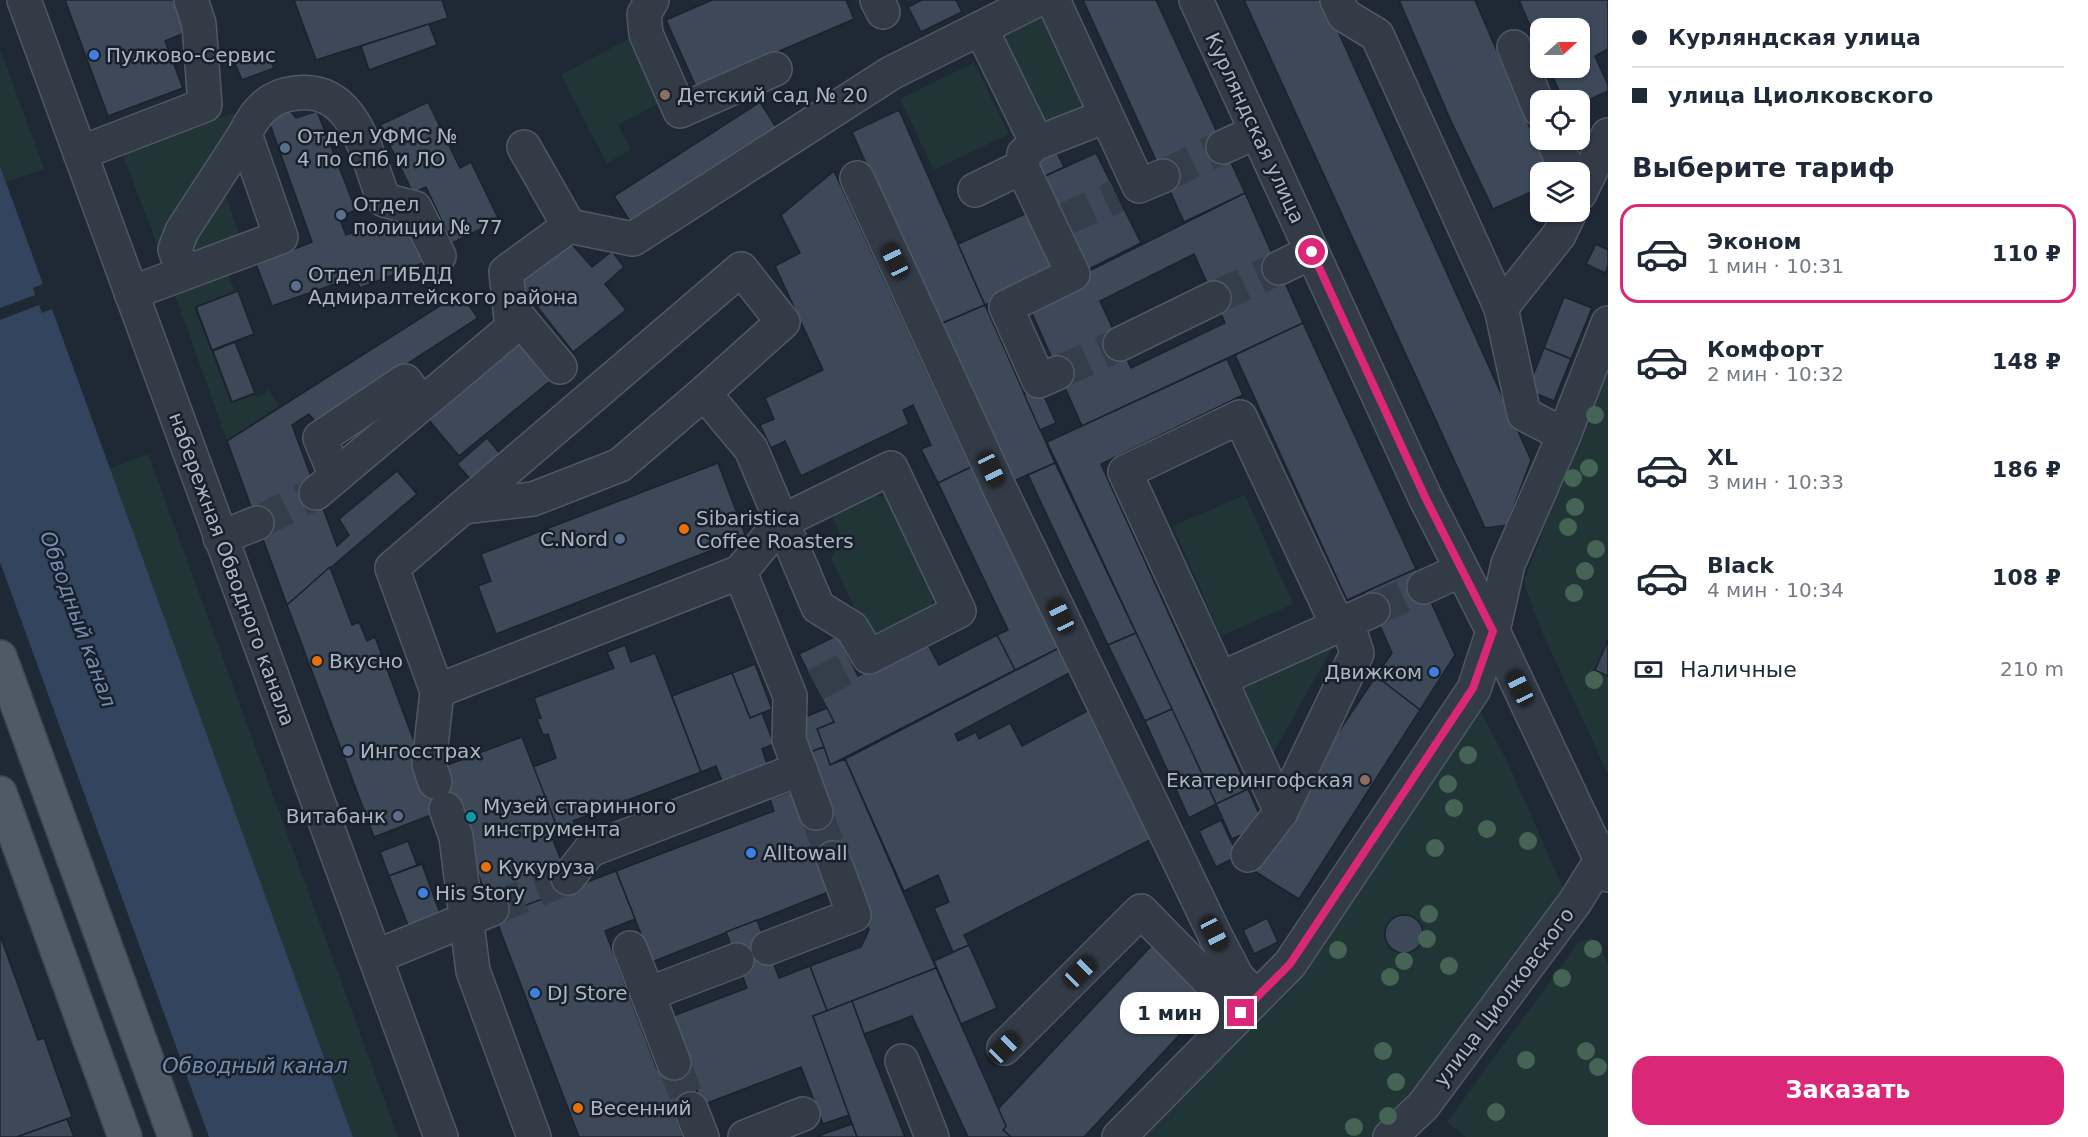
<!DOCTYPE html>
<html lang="ru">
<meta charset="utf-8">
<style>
:root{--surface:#fff;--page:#f6f6f7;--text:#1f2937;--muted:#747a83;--line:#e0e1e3;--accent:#db2777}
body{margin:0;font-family:"DejaVu Sans",sans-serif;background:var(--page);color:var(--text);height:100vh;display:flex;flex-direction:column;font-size:22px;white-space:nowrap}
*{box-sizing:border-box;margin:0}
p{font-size:20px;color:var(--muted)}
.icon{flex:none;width:33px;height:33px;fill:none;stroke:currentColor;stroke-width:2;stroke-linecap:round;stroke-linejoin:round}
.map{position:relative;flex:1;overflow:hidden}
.drawer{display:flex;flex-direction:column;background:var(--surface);width:480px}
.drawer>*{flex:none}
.top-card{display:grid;align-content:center;height:132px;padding:0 24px;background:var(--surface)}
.needle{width:39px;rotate:69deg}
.buttons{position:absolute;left:1530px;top:18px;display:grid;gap:12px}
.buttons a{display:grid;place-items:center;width:60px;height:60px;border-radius:12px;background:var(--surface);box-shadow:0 2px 4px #0004;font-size:30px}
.end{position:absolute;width:27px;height:27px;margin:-14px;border:8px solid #db2777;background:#fff;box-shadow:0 0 0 3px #fff}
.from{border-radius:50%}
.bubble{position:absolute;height:42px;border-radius:18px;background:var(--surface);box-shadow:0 2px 4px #0004;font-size:20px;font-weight:700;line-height:42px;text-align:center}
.car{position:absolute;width:18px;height:36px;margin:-18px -9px;border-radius:8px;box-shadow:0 0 4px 2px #0007;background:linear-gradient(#222 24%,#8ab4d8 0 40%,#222 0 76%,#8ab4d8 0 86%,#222 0)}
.top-card b{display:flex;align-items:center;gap:21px;height:57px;font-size:22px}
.top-card b+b{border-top:2px solid var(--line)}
.top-card i{width:15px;height:15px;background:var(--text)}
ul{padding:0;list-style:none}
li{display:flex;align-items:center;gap:18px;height:99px;margin:0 12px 9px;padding:0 12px;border:3px solid transparent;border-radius:18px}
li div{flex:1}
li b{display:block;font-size:22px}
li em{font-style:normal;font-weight:700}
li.current{border-color:var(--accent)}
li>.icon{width:54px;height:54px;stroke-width:1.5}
h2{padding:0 24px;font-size:27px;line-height:72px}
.pay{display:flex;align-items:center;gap:15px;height:66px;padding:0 24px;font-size:22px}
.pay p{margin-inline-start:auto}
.primary-button{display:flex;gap:12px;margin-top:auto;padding:12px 24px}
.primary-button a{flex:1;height:69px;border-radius:18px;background:var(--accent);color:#fff;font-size:24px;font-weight:700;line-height:69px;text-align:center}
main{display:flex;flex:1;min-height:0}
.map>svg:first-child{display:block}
.green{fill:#213537}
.water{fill:#32445e}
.pier{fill:#1f2936}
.building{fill:#3d4959;stroke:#1a222d;stroke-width:1.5;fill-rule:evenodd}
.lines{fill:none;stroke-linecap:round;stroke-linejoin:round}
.minor-tunnel{stroke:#343e4b;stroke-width:33;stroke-dasharray:33 16;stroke-linecap:butt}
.minor-casing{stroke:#505865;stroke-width:36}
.major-casing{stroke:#3c4450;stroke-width:36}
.minor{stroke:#333b47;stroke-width:33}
.major{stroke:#505a67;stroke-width:33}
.tree{fill:#466456}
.route{stroke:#db2777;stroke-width:8}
.shop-dot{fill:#3f7fe0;stroke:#18202b;stroke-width:2}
.education-dot{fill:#8d6e63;stroke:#18202b;stroke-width:2}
.service-dot{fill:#5c6f8a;stroke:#18202b;stroke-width:2}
.food-dot{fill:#e8710a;stroke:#18202b;stroke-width:2}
.culture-dot{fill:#0f9aa8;stroke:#18202b;stroke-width:2}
.labels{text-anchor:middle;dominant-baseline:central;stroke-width:5;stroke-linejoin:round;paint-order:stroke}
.poi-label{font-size:20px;fill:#adb5c4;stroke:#18202b;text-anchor:start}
.street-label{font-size:20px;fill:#adb5c4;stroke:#18202b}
.water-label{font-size:21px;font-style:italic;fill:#748cad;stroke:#18202b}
</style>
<main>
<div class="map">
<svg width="1608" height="1137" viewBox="0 0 1608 1137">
<rect width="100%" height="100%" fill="#1f2936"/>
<g class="green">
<polygon points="1043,8 1093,107 1044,132 994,33"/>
<polygon points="628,39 661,102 618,125 631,150 607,163 561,75"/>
<polygon points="0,49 44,169 6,182 0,166"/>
<polygon points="974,63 1009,134 934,170 900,99"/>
<polygon points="233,113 239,128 162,257 123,155"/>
<polygon points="222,185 240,237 195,253 190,250"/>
<polygon points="227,273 235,291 194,307 231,403 255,395 257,397 269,390 279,406 227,440 173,289"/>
<polygon points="1608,361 1608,774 1544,636 1525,587 1525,579"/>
<polygon points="148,454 398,1137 353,1137 109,469"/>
<path d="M875,495l12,2 48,94c-4,33 -37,39 -64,52l-40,-85 11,-19 -10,-24z"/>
<polygon points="1245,495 1293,604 1221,636 1173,526"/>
<polygon points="1332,648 1272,755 1244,688"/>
<polygon points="1479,709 1507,761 1563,888 1417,1092 1372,1137 1138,1137"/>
<polygon points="1589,939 1597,940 1608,964 1608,1137 1466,1137 1447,1122 1579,942"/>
</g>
<polygon class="water" points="0,166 353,1137 209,1137 0,562"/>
<polygon class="pier" points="43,284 52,309 42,313 39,305 0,320 0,308 35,295 33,288"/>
<g class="building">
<polygon points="65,0 178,0 189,31 165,41 183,88 108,116"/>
<polygon points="294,0 442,0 448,18 316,60"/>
<polygon points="712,0 846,0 854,19 696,87 666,20"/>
<polygon points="922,0 956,0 962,12 921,32 908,7"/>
<polygon points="1083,0 1156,0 1245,193 1184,222"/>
<polygon points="1244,0 1324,0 1531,460 1507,525 1485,528"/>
<polygon points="1399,0 1475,0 1549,172 1540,172 1540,188 1493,209 1450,119"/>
<polygon points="1519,0 1608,0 1608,49 1595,56 1608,85 1608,91 1580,104 1580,100 1563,100 1549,68 1580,68 1580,28 1540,28 1540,49"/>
<polygon points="429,24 437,45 369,70 361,46"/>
<polygon points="266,49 274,68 242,80 234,61"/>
<polygon points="428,102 460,168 471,162 499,220 452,243 426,187 413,193 380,125"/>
<polygon points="760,102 777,129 631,223 614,196"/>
<polygon points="279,107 287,107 296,118 317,111 356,210 339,217 346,235 408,212 428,261 360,288 355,277 272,306 256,264 312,242 271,127 266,129"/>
<polygon points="899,110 985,305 938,325 852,132"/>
<polygon points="1054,147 1064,167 1041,178 1032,158"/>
<polygon points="1096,153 1141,243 1085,271 1041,178"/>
<polygon points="834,171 971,467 938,483 921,449 931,445 913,405 903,410 909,424 801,476 785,441 771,448 760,425 774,419 765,398 823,370 775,266 800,253 781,215"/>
<path d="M1245,193l58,130 -221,103 -55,-124zM1194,254l31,69 -94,45 -31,-67z"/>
<polygon points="1034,210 1060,267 985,305 958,244"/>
<polygon points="569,241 592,267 612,251 624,267 605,284 626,310 573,352 517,281"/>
<polygon points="1596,244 1608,250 1608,266 1605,273 1586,264"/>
<polygon points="238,291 254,334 212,350 196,307"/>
<polygon points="460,293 478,318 316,423 309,414 292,425 337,546 349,535 339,519 397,471 417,494 287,605 227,441"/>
<polygon points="1564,297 1592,308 1571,359 1544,348"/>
<polygon points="985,305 1055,463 1011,482 938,325"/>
<polygon points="1303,323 1416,569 1347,600 1235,355"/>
<polygon points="518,335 554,378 459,456 423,413"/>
<polygon points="235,342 255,393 232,402 213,351"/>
<polygon points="1544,348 1571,359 1554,401 1527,390"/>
<polygon points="1227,359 1243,395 1101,464 1248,789 1216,804 1047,442"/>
<polygon points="1040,387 1056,423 1040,430 1024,394"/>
<polygon points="487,438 502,456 473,482 457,464"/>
<polygon points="718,463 746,537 496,634 478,586 491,581 481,554"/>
<polygon points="1055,463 1136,633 1108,645 1028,475"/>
<polygon points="971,467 1059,648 1015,670 997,635 1008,630 938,483"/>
<polygon points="330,567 352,625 359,622 367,641 375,637 430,784 452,807 374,837 287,605"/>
<polygon points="1416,569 1455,655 1420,710 1376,676 1392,653 1365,592"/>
<polygon points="1136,633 1172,709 1145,721 1108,645"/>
<polygon points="838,635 858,676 926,641 939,665 997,635 1015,670 830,765 817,729 834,722 799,654"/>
<polygon points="1608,640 1608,676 1595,670"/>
<polygon points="625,645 631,662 655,653 701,772 573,821 577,831 561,838 533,767 556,758 548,734 543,735 537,719 541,718 534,698 614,668 607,652"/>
<polygon points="1059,648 1071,672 955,734 958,741 976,732 979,739 1010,723 1022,746 1089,710 1152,839 964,935 969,945 953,952 934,908 949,902 938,875 904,891 845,759"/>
<polygon points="755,664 772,709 750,718 732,673"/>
<polygon points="732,673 750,718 762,713 774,744 762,749 767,764 722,781 716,766 701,772 672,696"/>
<polygon points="1376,676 1420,710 1299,899 1248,867"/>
<polygon points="827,708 834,722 817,729 824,747 810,752 798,720"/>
<polygon points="1172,709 1216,804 1189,818 1145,721"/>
<polygon points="522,737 557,827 549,830 572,888 495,917 437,769"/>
<polygon points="824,747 830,765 845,759 936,968 827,1011 810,966 861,947 869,930 858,899 825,862 808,816 805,754"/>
<polygon points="1248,789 1264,825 1232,839 1216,804"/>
<polygon points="793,791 802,801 836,889 652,962 616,871 774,811 770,799"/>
<polygon points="1221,820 1238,856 1216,867 1199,831"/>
<polygon points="408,841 417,865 389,876 380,852"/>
<polygon points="422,864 441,916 409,928 389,876"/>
<polygon points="616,871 635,919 605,931 657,1069 685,1059 702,1105 675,1115 683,1137 579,1137 495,917"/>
<circle cx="1404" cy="934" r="19"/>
<polygon points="1267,918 1278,942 1254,954 1243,930"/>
<polygon points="757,920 779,978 810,966 827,1011 813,1016 849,1115 823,1124 801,1067 702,1105 670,1017 747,988 726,932"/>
<polygon points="0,935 38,1040 44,1038 72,1117 17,1137 0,1137"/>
<polygon points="1155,942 1214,998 1084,1137 1011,1137 1003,1130 1006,1126 998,1109"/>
<polygon points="969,945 997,1008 961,1024 934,961"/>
<polygon points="936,968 1006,1126 1003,1130 1011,1137 968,1137 912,1016 864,1034 852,1001"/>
<polygon points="852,1001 864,1034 905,1137 857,1137 813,1016"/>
<polygon points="67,1119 74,1137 17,1137"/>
<polygon points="852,1124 857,1137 817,1137 826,1133"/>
</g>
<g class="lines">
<g class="minor-tunnel">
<polyline points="1163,176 1223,147"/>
<polyline points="1061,221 1117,196"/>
<polyline points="1214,298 1279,268"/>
<polyline points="1057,373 1120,344"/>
<polyline points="257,523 316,493"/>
<polyline points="1373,610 1424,587"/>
<polyline points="815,685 853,665"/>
<polyline points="816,813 833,858"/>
<polyline points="492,909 568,878"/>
<polyline points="674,1063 691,1109"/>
</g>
<g class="minor-casing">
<g id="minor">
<polyline points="24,0 441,1137"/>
<polyline points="652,0 644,14 646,34 680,111 775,69"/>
<polyline points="877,0 883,12"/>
<polyline points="1053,0 1139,186 1163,176"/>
<polyline points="1196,0 1425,497 1493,631 1608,875"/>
<polyline points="1337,0 1344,15 1377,35 1501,308 1559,235 1570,212"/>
<polyline points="981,29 1037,143 1106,116"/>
<polyline points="1514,47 1540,110"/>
<polyline points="1553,140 1560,156 1572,172"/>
<polyline points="524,147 569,226"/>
<polyline points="1223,147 1256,132"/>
<polyline points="80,153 205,105 199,24 191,0"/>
<polyline points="1022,167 1073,274 1006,307 1039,381 1057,373"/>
<polyline points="857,178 1000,489 1214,933 1237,977 1256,997"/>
<polyline points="975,190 1022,167 1024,154 1031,148"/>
<polyline points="1580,193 1608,135"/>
<polyline points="1279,268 1312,252"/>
<polyline points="183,273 175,249 182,231 245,134"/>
<path d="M131,293l150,-56 -36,-103c11,-23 24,-38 51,-41 60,-7 70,63 88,107l31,8 24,48"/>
<polyline points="510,307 560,367"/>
<polyline points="1501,308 1524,414 1564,435"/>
<polyline points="1120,344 1214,298"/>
<polyline points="336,476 320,438 405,381 422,403"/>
<polyline points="316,493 512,328 506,272 569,226 633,239 891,73 1037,0"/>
<polyline points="463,507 741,269 783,322 704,393"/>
<polyline points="220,538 257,523"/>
<polyline points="1424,587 1461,570"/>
<polyline points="1220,679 1373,610"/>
<polyline points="800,769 816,813"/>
<polyline points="435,782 429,764 437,691 740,572 781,522 891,468 959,611 869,657 852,628 818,607 751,449 704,393 620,465 533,499 463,507 392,568 437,691"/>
<polyline points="446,809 456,837 473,971 534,1137"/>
<polyline points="1281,812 1125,472 1240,417 1338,626"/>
<polyline points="1248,855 1281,812 1357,653 1347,622"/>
<polyline points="568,878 590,850 800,769 789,740 790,696 740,572"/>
<polyline points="630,948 674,1063"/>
<polyline points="768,948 854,915 833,858"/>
<polyline points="375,957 492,909"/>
<polyline points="648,994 737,960"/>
<polyline points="1004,1048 1141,911 1241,1013"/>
<polyline points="902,1061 932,1137"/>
<polyline points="691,1109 702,1137"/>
<polyline points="745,1137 803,1114"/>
<polyline points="1119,1137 1290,964 1474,689 1493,631 1508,564 1564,435 1608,323"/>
<polyline points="1390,1137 1423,1106 1575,902 1608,849"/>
</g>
</g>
<g class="major-casing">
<g id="major">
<polyline points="0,657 175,1137"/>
<polyline points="0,793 125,1137"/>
</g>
</g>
<use href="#minor" class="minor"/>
<use href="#major" class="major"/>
</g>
<g class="tree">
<circle cx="1595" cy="415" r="9"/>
<circle cx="1589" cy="468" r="9"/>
<circle cx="1573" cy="478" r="9"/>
<circle cx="1575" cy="507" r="9"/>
<circle cx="1568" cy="527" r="9"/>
<circle cx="1596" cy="549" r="9"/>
<circle cx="1585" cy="571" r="9"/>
<circle cx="1574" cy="593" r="9"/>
<circle cx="1594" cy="680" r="9"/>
<circle cx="1468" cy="755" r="9"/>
<circle cx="1448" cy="784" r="9"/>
<circle cx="1454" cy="808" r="9"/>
<circle cx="1487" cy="829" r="9"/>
<circle cx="1528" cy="841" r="9"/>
<circle cx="1435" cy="848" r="9"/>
<circle cx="1429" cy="914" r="9"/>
<circle cx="1427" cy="939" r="9"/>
<circle cx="1593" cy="949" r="9"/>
<circle cx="1338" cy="950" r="9"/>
<circle cx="1404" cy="961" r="9"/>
<circle cx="1449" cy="966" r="9"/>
<circle cx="1390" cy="977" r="9"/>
<circle cx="1562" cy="978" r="9"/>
<circle cx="1383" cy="1051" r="9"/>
<circle cx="1586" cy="1051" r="9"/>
<circle cx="1526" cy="1060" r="9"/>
<circle cx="1598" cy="1067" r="9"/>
<circle cx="1396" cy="1082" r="9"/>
<circle cx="1496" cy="1112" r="9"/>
<circle cx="1388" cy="1116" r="9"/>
<circle cx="1354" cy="1127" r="9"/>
</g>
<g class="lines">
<polyline class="route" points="1241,1013 1290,964 1473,688 1493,631 1425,497 1312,252"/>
</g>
<g class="shop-dot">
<circle cx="94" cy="55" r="6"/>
<circle cx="1434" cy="672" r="6"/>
<circle cx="751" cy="853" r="6"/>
<circle cx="423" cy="893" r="6"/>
<circle cx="535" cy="993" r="6"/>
</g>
<g class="education-dot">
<circle cx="665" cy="95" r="6"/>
<circle cx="1365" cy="780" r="6"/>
</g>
<g class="service-dot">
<circle cx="285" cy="148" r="6"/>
<circle cx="341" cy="215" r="6"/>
<circle cx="296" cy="286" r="6"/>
<circle cx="620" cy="539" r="6"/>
<circle cx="348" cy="751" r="6"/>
<circle cx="398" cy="816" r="6"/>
</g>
<g class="food-dot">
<circle cx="684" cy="529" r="6"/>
<circle cx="317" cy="661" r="6"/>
<circle cx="486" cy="867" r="6"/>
<circle cx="578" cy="1108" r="6"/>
</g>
<circle class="culture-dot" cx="471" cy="817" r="6"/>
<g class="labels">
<g class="poi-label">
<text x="106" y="55">Пулково-Сервис</text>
<text x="677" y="95">Детский сад № 20</text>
<text x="297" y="136">Отдел УФМС №<tspan x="297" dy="23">4 по СПб и ЛО</tspan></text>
<text x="353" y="204">Отдел<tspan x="353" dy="23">полиции № 77</tspan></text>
<text x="308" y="274">Отдел ГИБДД<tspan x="308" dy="23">Адмиралтейского района</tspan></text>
<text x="696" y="518">Sibaristica<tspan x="696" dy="23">Coffee Roasters</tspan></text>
<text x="608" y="539" text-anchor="end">C.Nord</text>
<text x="329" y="661">Вкусно</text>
<text x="1422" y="672" text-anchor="end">Движком</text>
<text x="360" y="751">Ингосстрах</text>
<text x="1353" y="780" text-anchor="end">Екатерингофская</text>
<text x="483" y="806">Музей старинного<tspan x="483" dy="23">инструмента</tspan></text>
<text x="386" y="816" text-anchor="end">Витабанк</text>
<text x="763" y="853">Alltowall</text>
<text x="498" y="867">Кукуруза</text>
<text x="435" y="893">His Story</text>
<text x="547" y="993">DJ Store</text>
<text x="590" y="1108">Весенний</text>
</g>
<g class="street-label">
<text transform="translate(1255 128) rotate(65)">Курляндская улица</text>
<text transform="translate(232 569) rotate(70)">набережная Обводного канала</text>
<text transform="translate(1504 997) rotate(-53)">улица Циолковского</text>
</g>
<g class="water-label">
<text transform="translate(78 619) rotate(70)">Обводный канал</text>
<text x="255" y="1066">Обводный канал</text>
</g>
</g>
</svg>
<div class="buttons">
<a><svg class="needle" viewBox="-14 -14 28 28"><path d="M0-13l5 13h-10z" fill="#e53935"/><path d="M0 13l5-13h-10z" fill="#747a83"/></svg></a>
<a><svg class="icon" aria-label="locate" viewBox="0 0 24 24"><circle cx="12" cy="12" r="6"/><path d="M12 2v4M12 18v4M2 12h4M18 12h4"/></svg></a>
<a><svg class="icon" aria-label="layers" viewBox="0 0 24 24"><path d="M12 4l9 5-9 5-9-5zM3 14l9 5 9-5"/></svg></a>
</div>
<i class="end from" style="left:1312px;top:252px"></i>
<i class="end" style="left:1241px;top:1013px"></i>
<div class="bubble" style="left:1120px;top:992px;width:99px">1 мин</div>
<i class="car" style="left:895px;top:261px;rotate:335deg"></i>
<i class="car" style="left:991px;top:469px;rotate:155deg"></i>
<i class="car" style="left:1061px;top:616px;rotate:335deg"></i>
<i class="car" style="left:1520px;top:688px;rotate:335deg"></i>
<i class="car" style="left:1214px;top:933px;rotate:152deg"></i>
<i class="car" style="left:1080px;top:972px;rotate:45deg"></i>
<i class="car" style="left:1004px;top:1048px;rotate:45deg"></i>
</div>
<section class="drawer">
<div class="top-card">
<b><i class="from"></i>Курляндская улица</b>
<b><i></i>улица Циолковского</b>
</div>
<h2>Выберите тариф</h2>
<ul>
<li class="current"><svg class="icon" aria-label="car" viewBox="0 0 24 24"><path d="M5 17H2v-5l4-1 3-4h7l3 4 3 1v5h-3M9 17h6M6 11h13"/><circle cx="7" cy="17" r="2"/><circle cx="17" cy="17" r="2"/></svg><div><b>Эконом</b><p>1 мин · 10:31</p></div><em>110 ₽</em></li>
<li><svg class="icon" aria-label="car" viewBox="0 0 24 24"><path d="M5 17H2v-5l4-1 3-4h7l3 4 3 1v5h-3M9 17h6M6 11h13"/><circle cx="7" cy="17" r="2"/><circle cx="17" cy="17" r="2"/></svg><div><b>Комфорт</b><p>2 мин · 10:32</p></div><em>148 ₽</em></li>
<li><svg class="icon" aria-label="car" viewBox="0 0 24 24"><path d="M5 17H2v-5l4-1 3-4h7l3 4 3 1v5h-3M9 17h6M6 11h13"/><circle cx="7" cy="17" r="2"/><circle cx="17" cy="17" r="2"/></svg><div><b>XL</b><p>3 мин · 10:33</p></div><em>186 ₽</em></li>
<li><svg class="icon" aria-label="car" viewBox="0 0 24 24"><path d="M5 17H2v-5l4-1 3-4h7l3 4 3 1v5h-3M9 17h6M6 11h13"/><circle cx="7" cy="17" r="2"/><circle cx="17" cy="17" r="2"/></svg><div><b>Black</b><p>4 мин · 10:34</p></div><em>108 ₽</em></li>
</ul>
<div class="pay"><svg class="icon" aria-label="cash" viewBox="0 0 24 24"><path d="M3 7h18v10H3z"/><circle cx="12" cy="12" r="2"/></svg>Наличные<p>210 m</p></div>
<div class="primary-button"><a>Заказать</a></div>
</section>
</main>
